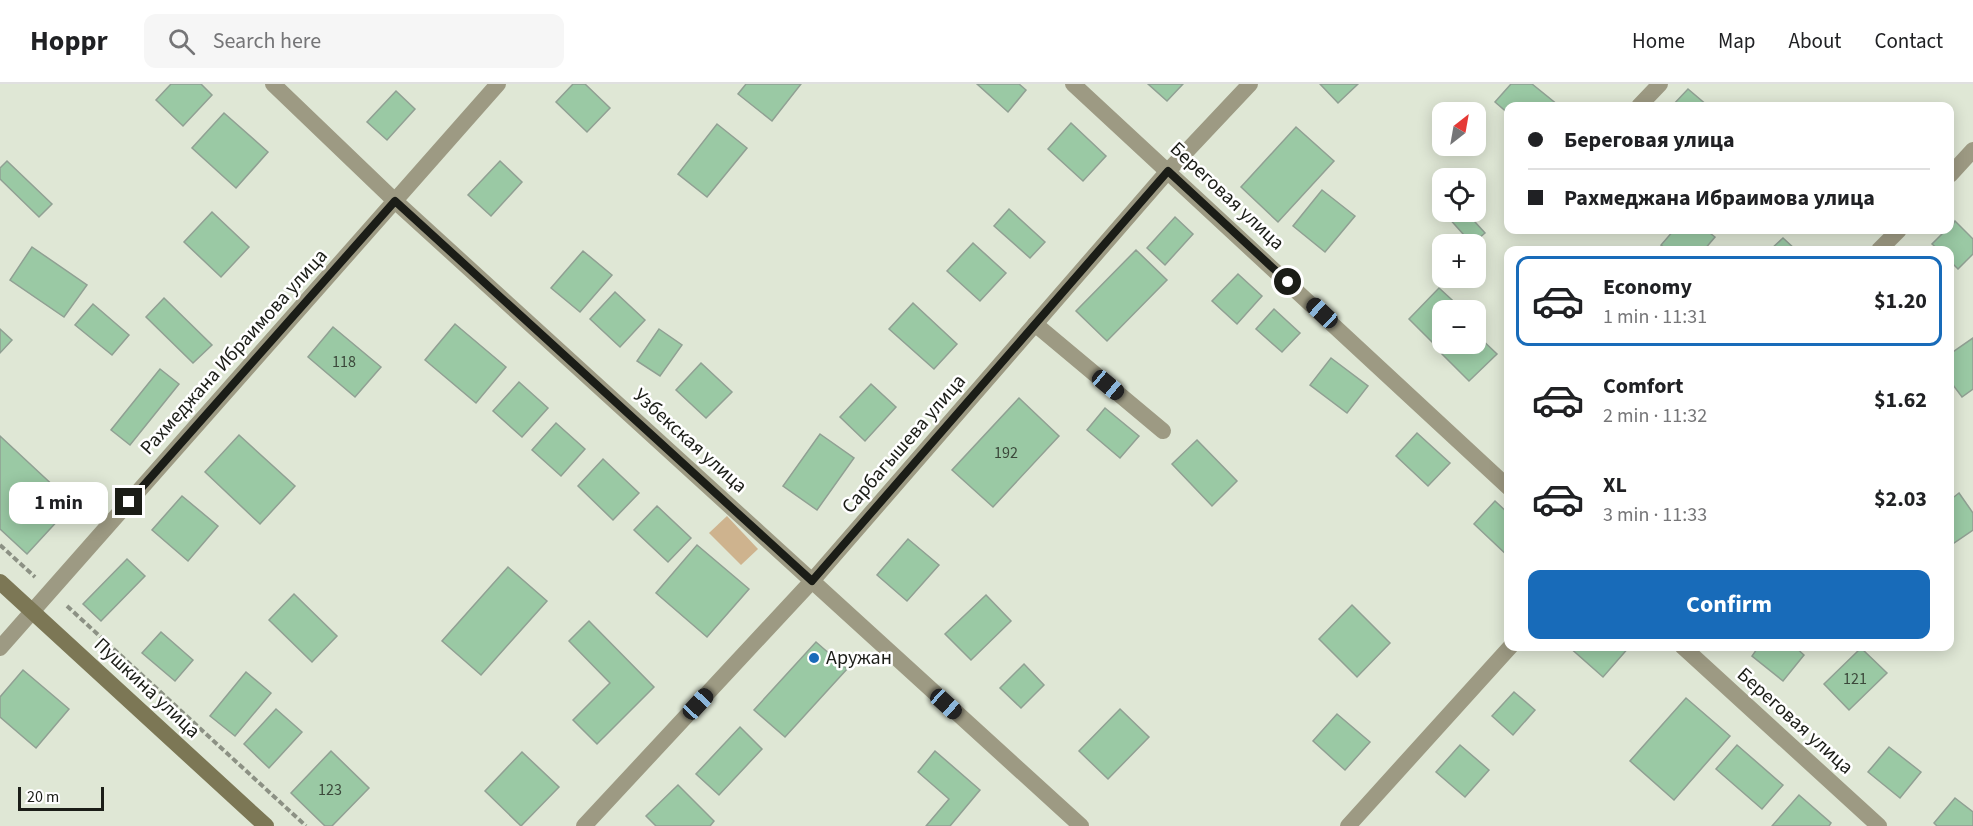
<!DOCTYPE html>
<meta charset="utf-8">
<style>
:root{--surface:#fff;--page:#f6f6f6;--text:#202124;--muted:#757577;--line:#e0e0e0;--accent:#186bb9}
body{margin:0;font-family:"Source Sans 3",sans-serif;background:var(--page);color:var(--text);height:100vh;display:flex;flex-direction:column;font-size:22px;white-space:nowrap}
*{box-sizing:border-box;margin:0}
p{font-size:20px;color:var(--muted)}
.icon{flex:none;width:33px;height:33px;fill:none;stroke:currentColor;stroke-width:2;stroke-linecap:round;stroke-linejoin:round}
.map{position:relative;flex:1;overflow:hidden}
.details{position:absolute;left:1504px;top:162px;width:450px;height:405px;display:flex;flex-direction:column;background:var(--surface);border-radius:12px;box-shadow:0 3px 15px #0003}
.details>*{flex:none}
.hud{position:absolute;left:1504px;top:18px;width:450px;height:132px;border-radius:12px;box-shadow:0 3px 15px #0003;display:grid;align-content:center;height:132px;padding:0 24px;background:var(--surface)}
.needle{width:39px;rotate:31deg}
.tools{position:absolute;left:1432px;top:18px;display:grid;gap:12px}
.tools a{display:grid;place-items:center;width:54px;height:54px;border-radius:12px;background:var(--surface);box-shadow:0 3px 15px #0003;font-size:30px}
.scale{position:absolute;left:18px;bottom:15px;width:86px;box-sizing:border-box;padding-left:6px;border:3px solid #1b1d17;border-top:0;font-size:16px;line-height:21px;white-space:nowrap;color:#1b1d17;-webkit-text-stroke:4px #fff;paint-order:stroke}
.end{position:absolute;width:27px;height:27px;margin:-14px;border:8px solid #1b1d17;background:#fff;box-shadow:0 0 0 3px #fff}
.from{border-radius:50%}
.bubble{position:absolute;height:42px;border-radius:12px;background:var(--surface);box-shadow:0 3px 15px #0003;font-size:20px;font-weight:700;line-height:42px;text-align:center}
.car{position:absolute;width:18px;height:36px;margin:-18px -9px;border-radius:8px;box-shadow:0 0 4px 2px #0007;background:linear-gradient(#222 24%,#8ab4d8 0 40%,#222 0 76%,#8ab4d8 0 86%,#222 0)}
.hud b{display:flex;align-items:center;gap:21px;height:57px;font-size:22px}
.hud b+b{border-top:2px solid var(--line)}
.hud i{width:15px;height:15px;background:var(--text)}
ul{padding:10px 0 0;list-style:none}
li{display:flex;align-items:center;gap:18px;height:90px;margin:0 12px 9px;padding:0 12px;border:3px solid transparent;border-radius:12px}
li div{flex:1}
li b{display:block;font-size:22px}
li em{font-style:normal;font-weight:700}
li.on{border-color:var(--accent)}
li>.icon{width:54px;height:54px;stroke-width:1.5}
.cta{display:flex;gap:12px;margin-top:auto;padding:12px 24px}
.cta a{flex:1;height:69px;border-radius:12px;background:var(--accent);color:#fff;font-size:24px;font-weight:700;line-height:69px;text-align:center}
header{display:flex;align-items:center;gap:36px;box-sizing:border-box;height:84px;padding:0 30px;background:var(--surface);border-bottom:2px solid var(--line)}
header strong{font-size:28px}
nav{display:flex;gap:33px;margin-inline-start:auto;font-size:21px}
.search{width:420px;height:54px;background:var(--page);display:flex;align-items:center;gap:15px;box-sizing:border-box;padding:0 21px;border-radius:12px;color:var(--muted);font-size:22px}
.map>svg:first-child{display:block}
.green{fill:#ceb38e}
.building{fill:#9ac9a4;stroke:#90a093;stroke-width:1.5}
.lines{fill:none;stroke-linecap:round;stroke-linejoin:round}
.path{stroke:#8c9184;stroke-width:4;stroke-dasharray:6 3;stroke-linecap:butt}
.minor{stroke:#9d9a83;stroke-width:16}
.tertiary{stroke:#9d9a83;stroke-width:16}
.secondary{stroke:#7c7755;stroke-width:16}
.route{stroke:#1b1d17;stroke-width:8}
.poi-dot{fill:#186bb9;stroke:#fff;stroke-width:2}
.labels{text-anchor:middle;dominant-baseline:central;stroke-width:5;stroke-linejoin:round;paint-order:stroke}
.number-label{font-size:16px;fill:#3b483a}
.street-label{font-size:20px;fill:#1b1d17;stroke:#fff}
.poi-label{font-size:20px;fill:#1b1d17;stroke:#fff;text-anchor:start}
</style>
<header>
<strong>Hoppr</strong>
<div class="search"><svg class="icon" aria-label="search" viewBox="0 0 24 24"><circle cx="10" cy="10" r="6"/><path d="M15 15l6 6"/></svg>Search here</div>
<nav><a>Home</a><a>Map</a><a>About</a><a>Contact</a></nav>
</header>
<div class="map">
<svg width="1973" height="742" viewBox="0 0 1973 742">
<rect width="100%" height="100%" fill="#dfe7d5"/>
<polygon class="green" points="727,432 758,465 741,481 709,449"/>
<g class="building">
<polygon points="171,0 201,0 212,11 183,42 156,16"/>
<polygon points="573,0 585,0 610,24 587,48 556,18"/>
<polygon points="746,0 801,0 772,37 738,10"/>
<polygon points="977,0 1019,0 1026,6 1008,28"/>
<polygon points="1148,0 1183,0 1167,17"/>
<polygon points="1320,0 1358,0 1338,19"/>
<polygon points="1511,0 1532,0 1558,21 1509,22 1509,30 1495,18"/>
<polygon points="1688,5 1708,22 1672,22"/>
<polygon points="396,7 415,25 387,56 367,38"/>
<polygon points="224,29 268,68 236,104 192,64"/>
<polygon points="1071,39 1106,72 1083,97 1048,65"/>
<polygon points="717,40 747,64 707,113 678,90"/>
<polygon points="1296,43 1334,77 1278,138 1241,103"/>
<polygon points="7,77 52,120 39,133 0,95 0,84"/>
<polygon points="500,77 522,98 491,132 468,111"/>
<polygon points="1322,106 1355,132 1325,168 1293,142"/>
<polygon points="1009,125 1045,158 1030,174 994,142"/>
<polygon points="212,128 249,163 221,193 184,158"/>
<polygon points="1451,128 1466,128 1485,149 1472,160 1447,132"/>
<polygon points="1175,133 1193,150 1165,181 1147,164"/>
<polygon points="1955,137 1973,155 1973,170 1958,185 1950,177 1950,166 1939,166 1932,160 1946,146 1950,146"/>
<polygon points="1674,146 1706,146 1715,153 1704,166 1668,166 1661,161"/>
<polygon points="1783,154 1796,166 1770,166"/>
<polygon points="973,159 1006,189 980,217 947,187"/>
<polygon points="32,163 87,201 64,233 10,196"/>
<polygon points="1136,166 1167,196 1107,257 1076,227"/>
<polygon points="583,167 612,191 580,228 551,204"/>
<polygon points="1238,190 1262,212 1237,240 1212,217"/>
<polygon points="1439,204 1463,226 1443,226 1443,253 1435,261 1409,235"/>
<polygon points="615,208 645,236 620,263 590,235"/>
<polygon points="164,214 212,261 193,279 146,233"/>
<polygon points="913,219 957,260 934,285 889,245"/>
<polygon points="93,220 129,251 112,271 75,241"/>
<polygon points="1274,225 1300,249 1282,268 1256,245"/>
<polygon points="455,240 506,283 476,319 425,276"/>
<polygon points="333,243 381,283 355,313 308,273"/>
<polygon points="0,245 12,256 0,269"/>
<polygon points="659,245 682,261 660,292 637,277"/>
<polygon points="1476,250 1497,270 1469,297 1442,270 1453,260 1476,260"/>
<polygon points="1973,254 1973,305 1962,313 1950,297 1950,270"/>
<polygon points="1331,274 1368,302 1347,329 1310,301"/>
<polygon points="701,279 732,308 706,334 676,306"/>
<polygon points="160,285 179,300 130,361 111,346"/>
<polygon points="519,298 548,324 522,353 493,327"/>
<polygon points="871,300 896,323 865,357 840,333"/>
<polygon points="1019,314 1059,352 993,423 952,386"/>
<polygon points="1105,324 1139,352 1120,374 1087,346"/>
<polygon points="556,339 585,365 561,392 532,366"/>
<polygon points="1417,349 1450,379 1428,402 1396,372"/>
<polygon points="820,350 854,374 817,426 783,402"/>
<polygon points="239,351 295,402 260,440 205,388"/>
<polygon points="0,352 73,420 27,470 0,445"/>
<polygon points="1197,356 1237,397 1212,422 1172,380"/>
<polygon points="603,375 639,409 613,436 578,402"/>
<polygon points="1959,409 1973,429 1973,446 1951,461 1950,416"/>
<polygon points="182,412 218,442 188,477 152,446"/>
<polygon points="1495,417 1509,430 1509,473 1474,440"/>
<polygon points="657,422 691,454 668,478 634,446"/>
<polygon points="908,455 939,481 907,517 877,491"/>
<polygon points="697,461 749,505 707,553 656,509"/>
<polygon points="127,475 145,492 101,537 83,520"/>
<polygon points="508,483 547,517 481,591 442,557"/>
<polygon points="294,510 337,552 312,578 269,536"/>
<polygon points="986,511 1011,537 971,576 945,550"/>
<polygon points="1352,521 1390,559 1357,593 1319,555"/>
<polygon points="589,537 654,603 597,660 573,636 610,599 569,557"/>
<polygon points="161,548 193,576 175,597 142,569"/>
<polygon points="816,558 847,585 785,653 754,626"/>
<polygon points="1568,562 1630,562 1603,593"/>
<polygon points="1759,562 1794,562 1804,571 1783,597 1752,572"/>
<polygon points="1861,564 1887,589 1849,626 1824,600"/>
<polygon points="1024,580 1044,601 1021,624 1000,604"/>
<polygon points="23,586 69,625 36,664 0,633 0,613"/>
<polygon points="246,588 271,609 235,652 210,632"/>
<polygon points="1514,608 1535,626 1513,651 1492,632"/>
<polygon points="1686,614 1730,652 1674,716 1630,677"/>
<polygon points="276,625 302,648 269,684 244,660"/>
<polygon points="1120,625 1149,653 1108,695 1079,667"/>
<polygon points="1337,630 1370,658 1345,686 1313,657"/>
<polygon points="740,643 762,665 719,711 696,690"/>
<polygon points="1460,661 1489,686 1465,713 1436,688"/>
<polygon points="1737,661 1783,701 1762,725 1716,685"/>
<polygon points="1889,663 1921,688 1900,714 1868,688"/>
<polygon points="331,667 369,704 332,742 325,742 291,709"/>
<polygon points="935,667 980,706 950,742 926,742 949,715 918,688"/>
<polygon points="522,668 559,703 521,742 485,707"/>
<polygon points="678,701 714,737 710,742 656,742 646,732"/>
<polygon points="1799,711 1831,739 1829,742 1772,742"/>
<polygon points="1955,714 1973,728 1973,742 1937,742 1934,739"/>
</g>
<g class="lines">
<g class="path">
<polyline points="0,461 35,493"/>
<polyline points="67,522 306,742"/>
</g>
<g class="minor">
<polyline points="1073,0 1509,404"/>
<polyline points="1639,22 1660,0"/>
<polyline points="1950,91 1973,66"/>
<polyline points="1879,166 1899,146"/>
<polyline points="1035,240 1163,347"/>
<polyline points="1682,562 1879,742"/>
<polyline points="1348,742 1511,562"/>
</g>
<g class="tertiary">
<polyline points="273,0 395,117 1081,742"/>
<polyline points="0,564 498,0"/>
<polyline points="584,742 812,497 1168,87 1250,0"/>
</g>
<polyline class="secondary" points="0,498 266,742"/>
</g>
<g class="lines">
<polyline class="route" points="129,418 395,117 812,497 1168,87 1288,198"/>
</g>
<circle class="poi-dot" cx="814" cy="574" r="6"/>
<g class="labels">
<g class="number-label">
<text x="344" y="278">118</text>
<text x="1006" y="369">192</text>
<text x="1855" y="595">121</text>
<text x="330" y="706">123</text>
</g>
<g class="street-label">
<text transform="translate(1227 112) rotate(43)">Береговая улица</text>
<text transform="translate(234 268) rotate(-48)">Рахмеджана Ибраимова улица</text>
<text transform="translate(690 357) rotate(42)">Узбекская улица</text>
<text transform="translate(904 360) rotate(-49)">Сарбагышева улица</text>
<text transform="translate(147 604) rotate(43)">Пушкина улица</text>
<text transform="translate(1795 637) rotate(42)">Береговая улица</text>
</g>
<g class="poi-label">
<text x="826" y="574">Аружан</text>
</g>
</g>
</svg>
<div class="tools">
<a><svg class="needle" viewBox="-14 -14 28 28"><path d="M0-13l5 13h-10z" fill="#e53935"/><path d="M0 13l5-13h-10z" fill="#757577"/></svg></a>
<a><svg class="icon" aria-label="locate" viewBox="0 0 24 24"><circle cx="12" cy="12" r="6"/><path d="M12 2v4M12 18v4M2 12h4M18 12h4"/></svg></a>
<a>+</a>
<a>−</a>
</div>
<div class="scale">20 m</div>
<i class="end from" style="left:1288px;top:198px"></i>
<i class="end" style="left:129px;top:418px"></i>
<div class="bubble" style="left:9px;top:398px;width:99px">1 min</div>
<i class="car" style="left:1322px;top:229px;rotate:313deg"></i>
<i class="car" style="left:1108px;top:301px;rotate:130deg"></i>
<i class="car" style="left:698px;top:620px;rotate:43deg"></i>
<i class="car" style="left:946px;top:620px;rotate:132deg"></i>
<div class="hud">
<b><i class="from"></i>Береговая улица</b>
<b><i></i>Рахмеджана Ибраимова улица</b>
</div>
<section class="details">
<ul>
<li class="on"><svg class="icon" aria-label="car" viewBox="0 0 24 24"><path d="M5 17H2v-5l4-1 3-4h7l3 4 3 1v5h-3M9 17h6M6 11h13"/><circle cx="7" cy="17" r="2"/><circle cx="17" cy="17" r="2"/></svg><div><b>Economy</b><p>1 min · 11:31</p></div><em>$1.20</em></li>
<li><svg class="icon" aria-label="car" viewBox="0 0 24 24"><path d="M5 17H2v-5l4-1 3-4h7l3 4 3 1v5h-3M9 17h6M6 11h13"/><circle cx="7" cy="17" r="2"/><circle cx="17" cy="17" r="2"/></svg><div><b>Comfort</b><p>2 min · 11:32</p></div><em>$1.62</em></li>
<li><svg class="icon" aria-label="car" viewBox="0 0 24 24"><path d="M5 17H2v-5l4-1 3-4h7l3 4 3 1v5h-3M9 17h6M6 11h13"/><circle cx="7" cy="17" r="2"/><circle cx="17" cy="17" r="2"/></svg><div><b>XL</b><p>3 min · 11:33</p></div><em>$2.03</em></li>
</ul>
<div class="cta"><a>Confirm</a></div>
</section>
</div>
